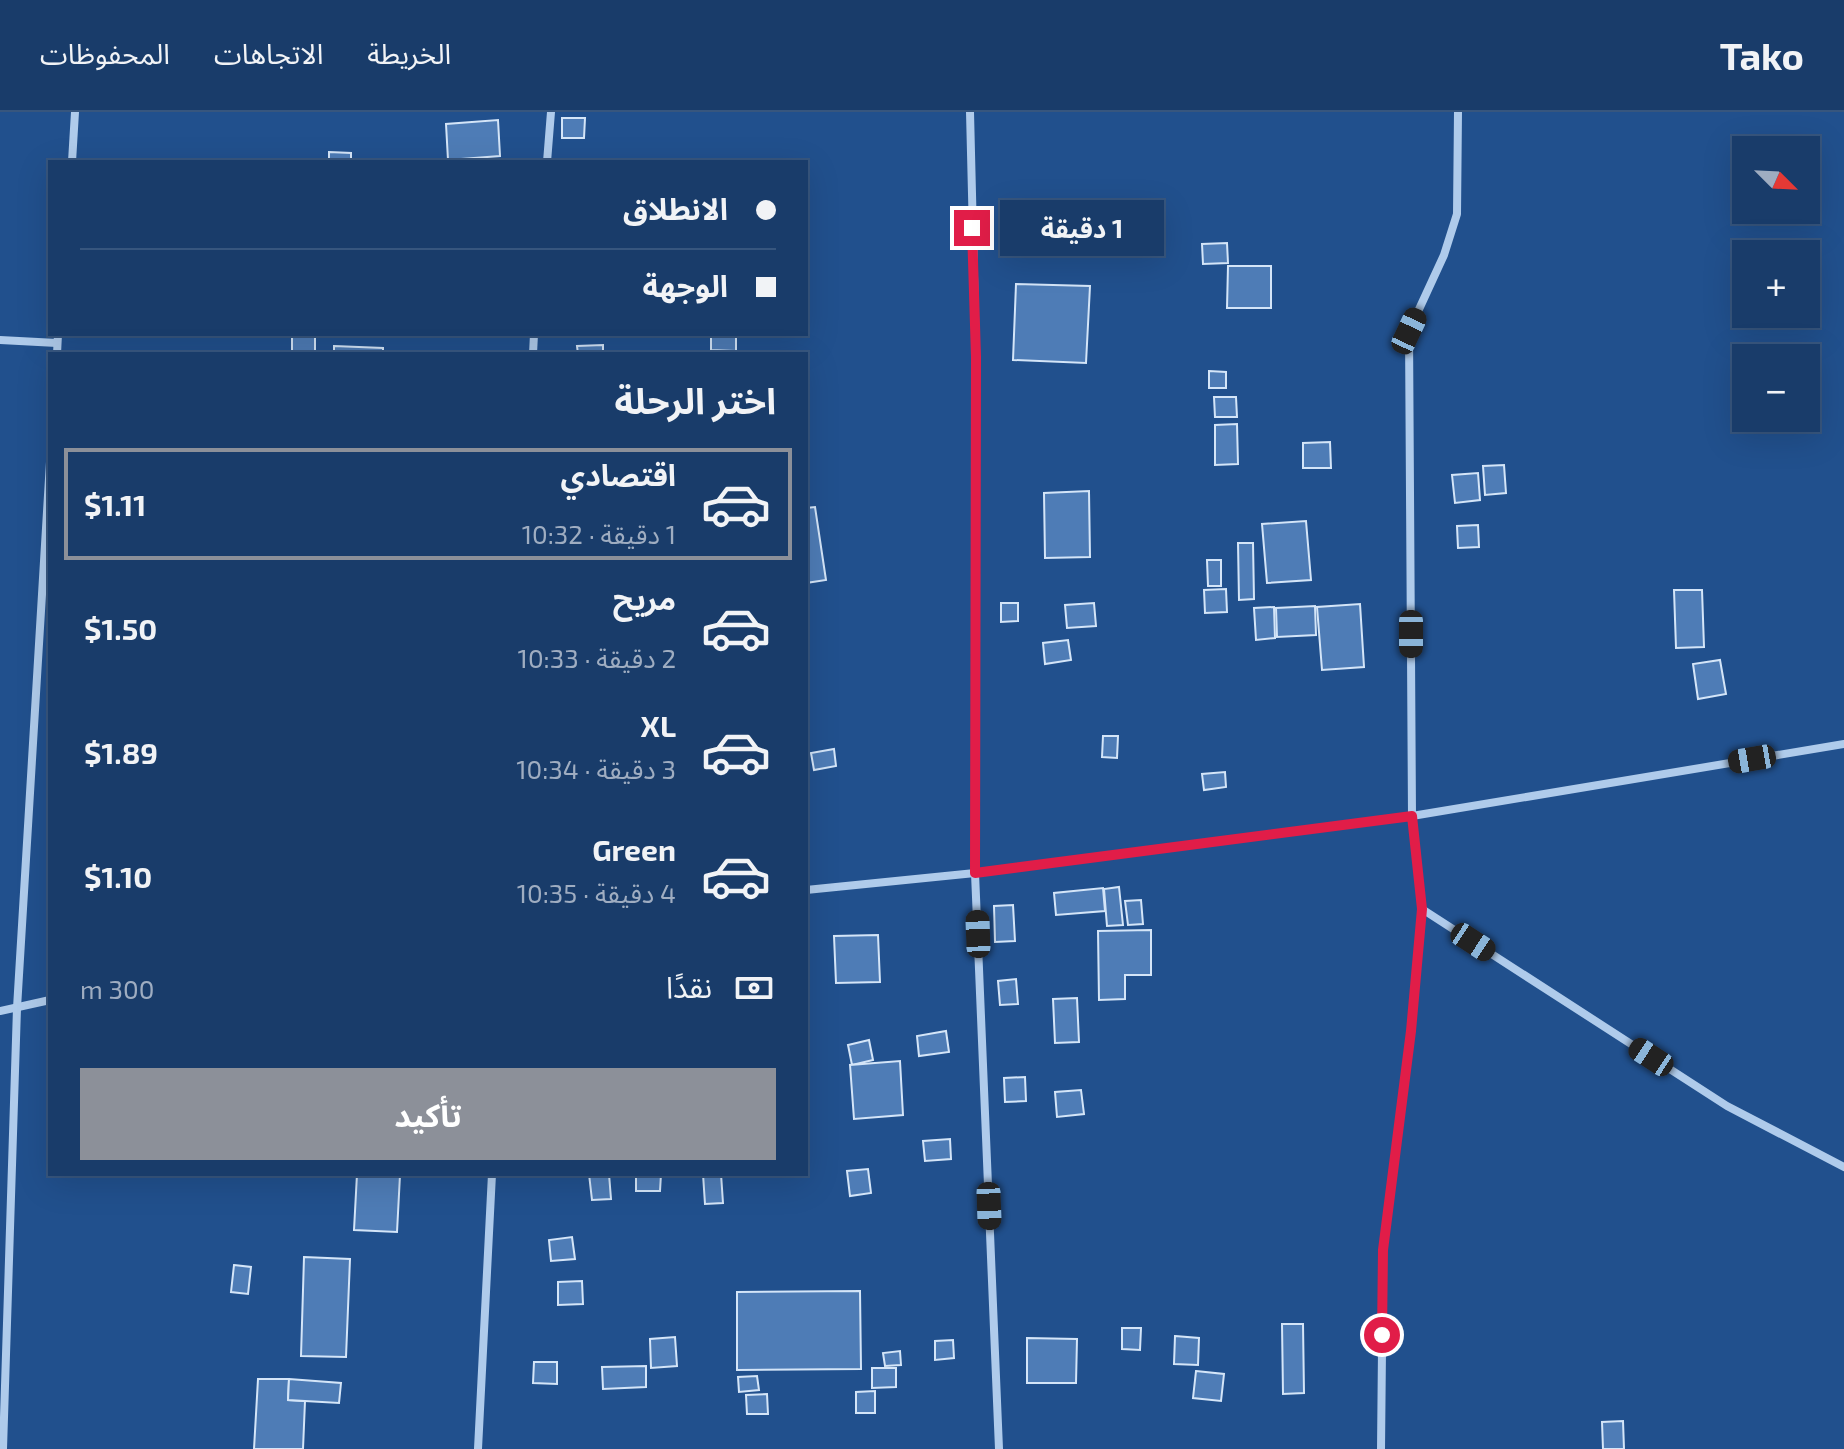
<!DOCTYPE html>
<html lang="ar">
<meta charset="utf-8">
<style>
:root{--surface:#193c6a;--page:#224370;--text:#f1f3f6;--muted:#9fadc1;--line:#37567e;--accent:#8c9099}
body{margin:0;font-family:"Exo 2","Noto Sans Arabic",sans-serif;background:var(--page);color:var(--text);direction:rtl;height:100vh;display:flex;flex-direction:column;font-size:30px;white-space:nowrap}
*{box-sizing:border-box;margin:0}
p{font-size:26px;color:var(--muted)}
.icon{flex:none;width:44px;height:44px;fill:none;stroke:currentColor;stroke-width:2;stroke-linecap:round;stroke-linejoin:round}
.map{position:relative;flex:1;overflow:hidden;direction:ltr}
.panel{position:absolute;left:48px;top:240px;width:760px;height:824px;display:flex;flex-direction:column;background:var(--surface);border-radius:0px;box-shadow:0 8px 32px #0002,0 0 0 2px var(--line);direction:rtl}
.panel>*{flex:none}
.banner{position:absolute;left:48px;top:48px;width:760px;height:176px;border-radius:0px;box-shadow:0 8px 32px #0002,0 0 0 2px var(--line);direction:rtl;display:grid;align-content:center;height:176px;padding:0 32px;background:var(--surface)}
.needle{width:52px;rotate:114deg}
.buttons{position:absolute;left:1732px;top:24px;display:grid;gap:16px}
.buttons a{display:grid;place-items:center;width:88px;height:88px;border-radius:0px;background:var(--surface);box-shadow:0 8px 32px #0002,0 0 0 2px var(--line);font-size:40px}
.end{position:absolute;width:36px;height:36px;margin:-18px;border:10px solid #e11d48;background:#fff;box-shadow:0 0 0 4px #fff}
.from{border-radius:50%}
.bubble{position:absolute;height:56px;border-radius:0px;background:var(--surface);box-shadow:0 8px 32px #0002,0 0 0 2px var(--line);font-size:26px;font-weight:700;line-height:56px;text-align:center;direction:rtl}
.car{position:absolute;width:24px;height:48px;margin:-24px -12px;border-radius:10px;box-shadow:0 0 6px 2px #0007;background:linear-gradient(#222 24%,#8ab4d8 0 40%,#222 0 76%,#8ab4d8 0 86%,#222 0)}
.banner b{display:flex;align-items:center;gap:28px;height:76px;font-size:30px}
.banner b+b{border-top:2px solid var(--line)}
.banner i{width:20px;height:20px;background:var(--text)}
ul{padding:0;list-style:none}
li{display:flex;align-items:center;gap:24px;height:112px;margin:0 16px 12px;padding:0 16px;border:4px solid transparent;border-radius:0px}
li div{flex:1}
li b{display:block;font-size:30px}
li em{font-style:normal;font-weight:700}
li.on{border-color:var(--accent)}
li>.icon{width:72px;height:72px;stroke-width:1.5}
h2{padding:0 32px;font-size:36px;line-height:96px}
.pay{display:flex;align-items:center;gap:20px;height:88px;padding:0 32px;font-size:30px}
.pay p{margin-inline-start:auto}
.cta{display:flex;gap:16px;margin-top:auto;padding:16px 32px}
.cta a{flex:1;height:92px;border-radius:0px;background:var(--accent);color:#fff;font-size:32px;font-weight:700;line-height:92px;text-align:center}
header{display:flex;align-items:center;gap:48px;box-sizing:border-box;height:112px;padding:0 40px;background:var(--surface);border-bottom:2px solid var(--line)}
header strong{font-size:38px}
nav{display:flex;gap:44px;margin-inline-start:auto;font-size:28px}
.map>svg:first-child{display:block}
.building{fill:#4e7cb6;stroke:#d4e5f8;stroke-width:2}
.lines{fill:none;stroke-linecap:round;stroke-linejoin:round}
.street{stroke:#afcbeb;stroke-width:8}
.route{stroke:#e11d48;stroke-width:10}
</style>
<header>
<strong>Tako</strong>
<nav><a>الخريطة</a><a>الاتجاهات</a><a>المحفوظات</a></nav>
</header>
<div class="map">
<svg width="1844" height="1337" viewBox="0 0 1844 1337">
<rect width="100%" height="100%" fill="#21508d"/>
<g class="building">
<polygon points="562,6 585,6 584,26 562,26"/>
<polygon points="498,8 500,44 448,48 446,12"/>
<polygon points="329,40 351,41 351,50 329,50"/>
<polygon points="1227,131 1228,151 1203,152 1202,132"/>
<polygon points="1228,154 1271,154 1271,196 1227,196"/>
<polygon points="1016,172 1090,174 1086,251 1013,248"/>
<polygon points="711,222 736,222 736,239 711,238"/>
<rect x="292" y="225" width="23" height="17"/>
<polygon points="603,233 603,242 578,242 577,234"/>
<polygon points="334,234 383,236 383,242 334,242"/>
<polygon points="1209,259 1226,260 1226,276 1209,276"/>
<polygon points="1214,285 1236,285 1237,305 1215,305"/>
<polygon points="1237,312 1238,352 1215,353 1215,313"/>
<polygon points="1330,330 1331,356 1303,356 1303,331"/>
<polygon points="1504,353 1506,381 1485,383 1483,354"/>
<polygon points="1478,361 1480,388 1455,391 1452,363"/>
<polygon points="1089,379 1090,445 1045,446 1044,381"/>
<polygon points="815,395 826,468 806,471 806,396"/>
<polygon points="1306,409 1311,468 1267,471 1262,412"/>
<polygon points="1478,413 1479,435 1458,436 1457,414"/>
<polygon points="1238,431 1253,431 1254,487 1239,488"/>
<polygon points="1207,448 1221,448 1221,474 1208,474"/>
<polygon points="1226,477 1227,500 1205,501 1204,478"/>
<polygon points="1674,478 1702,478 1704,535 1676,536"/>
<polygon points="1001,491 1018,491 1018,509 1001,510"/>
<polygon points="1094,491 1096,514 1067,516 1065,493"/>
<polygon points="1360,492 1364,555 1322,558 1317,495"/>
<polygon points="1315,494 1316,523 1277,525 1276,496"/>
<polygon points="1274,495 1275,526 1256,528 1254,496"/>
<polygon points="1068,528 1071,548 1045,552 1043,531"/>
<polygon points="1720,548 1726,582 1698,587 1693,552"/>
<polygon points="1103,624 1118,624 1117,646 1102,645"/>
<polygon points="834,637 836,654 814,658 811,641"/>
<polygon points="1225,660 1226,675 1204,678 1202,662"/>
<polygon points="1119,775 1123,813 1107,814 1104,777"/>
<polygon points="1103,776 1105,799 1056,803 1054,781"/>
<polygon points="1141,788 1143,812 1128,813 1125,789"/>
<polygon points="1013,793 1015,829 995,830 994,794"/>
<polygon points="1151,818 1151,863 1125,863 1125,887 1099,888 1098,819"/>
<polygon points="878,823 880,870 836,871 834,824"/>
<polygon points="1016,867 1018,892 1000,893 998,869"/>
<polygon points="1077,886 1079,930 1055,931 1053,887"/>
<polygon points="946,919 949,940 919,944 917,924"/>
<polygon points="869,928 873,948 852,953 848,933"/>
<polygon points="900,949 903,1003 854,1007 850,953"/>
<polygon points="1025,965 1026,989 1005,990 1004,966"/>
<polygon points="1081,978 1084,1002 1057,1005 1055,980"/>
<polygon points="950,1027 951,1047 925,1049 923,1029"/>
<polygon points="868,1057 871,1081 850,1084 847,1059"/>
<polygon points="357,1062 400,1063 397,1120 354,1118"/>
<polygon points="589,1062 609,1062 611,1087 592,1088"/>
<polygon points="636,1062 661,1062 660,1079 636,1079"/>
<polygon points="703,1062 721,1062 723,1091 705,1092"/>
<polygon points="572,1125 575,1147 551,1149 549,1128"/>
<polygon points="304,1145 350,1147 346,1245 301,1244"/>
<polygon points="234,1153 251,1155 248,1182 231,1180"/>
<polygon points="582,1169 583,1192 558,1193 558,1170"/>
<polygon points="860,1179 861,1257 737,1258 737,1180"/>
<polygon points="1282,1212 1303,1212 1304,1281 1283,1282"/>
<polygon points="1122,1216 1141,1216 1140,1238 1122,1237"/>
<polygon points="1175,1224 1199,1226 1198,1253 1174,1252"/>
<polygon points="675,1225 677,1254 651,1256 650,1227"/>
<polygon points="1027,1226 1077,1227 1076,1271 1027,1271"/>
<polygon points="953,1228 954,1246 935,1248 935,1229"/>
<polygon points="900,1239 901,1253 885,1254 883,1241"/>
<polygon points="534,1250 557,1250 557,1272 533,1271"/>
<polygon points="646,1254 646,1275 603,1277 602,1255"/>
<polygon points="872,1256 896,1256 896,1275 872,1276"/>
<polygon points="1196,1259 1224,1262 1221,1289 1193,1286"/>
<polygon points="757,1264 759,1278 739,1280 738,1265"/>
<polygon points="258,1267 289,1267 288,1288 305,1289 303,1337 254,1337"/>
<polygon points="289,1267 341,1271 339,1291 288,1288"/>
<polygon points="875,1279 875,1301 856,1301 856,1280"/>
<polygon points="767,1282 768,1302 747,1302 746,1283"/>
<polygon points="1623,1309 1624,1337 1603,1337 1602,1310"/>
</g>
<g class="lines">
<g class="street">
<polyline points="970,0 976,245 975,761 999,1337"/>
<polyline points="72,50 75,0"/>
<polyline points="547,50 551,0"/>
<polyline points="0,228 57,231"/>
<polyline points="57,242 58,222"/>
<polyline points="533,242 534,222"/>
<polyline points="806,778 975,761 1412,704 1844,632"/>
<polyline points="1422,797 1727,994 1844,1055"/>
<polyline points="0,899 50,888"/>
<polyline points="3,1337 17,896 50,350"/>
<polyline points="478,1337 492,1062"/>
<polyline points="1381,1337 1383,1138 1411,919 1422,797 1412,704 1409,219 1444,143 1457,102 1458,0"/>
</g>
</g>
<g class="lines">
<polyline class="route" points="972,116 976,245 975,761 1412,704 1422,797 1411,919 1383,1138 1382,1223"/>
</g>
</svg>
<div class="buttons">
<a><svg class="needle" viewBox="-14 -14 28 28"><path d="M0-13l5 13h-10z" fill="#e53935"/><path d="M0 13l5-13h-10z" fill="#9fadc1"/></svg></a>
<a>+</a>
<a>−</a>
</div>
<i class="end from" style="left:1382px;top:1223px"></i>
<i class="end" style="left:972px;top:116px"></i>
<div class="bubble" style="left:1000px;top:88px;width:164px">1 دقيقة</div>
<i class="car" style="left:1409px;top:219px;rotate:25deg"></i>
<i class="car" style="left:1411px;top:522px;rotate:180deg"></i>
<i class="car" style="left:1752px;top:647px;rotate:260deg"></i>
<i class="car" style="left:978px;top:822px;rotate:358deg"></i>
<i class="car" style="left:1473px;top:830px;rotate:123deg"></i>
<i class="car" style="left:1651px;top:945px;rotate:303deg"></i>
<i class="car" style="left:989px;top:1094px;rotate:178deg"></i>
<div class="banner">
<b><i class="from"></i>الانطلاق</b>
<b><i></i>الوجهة</b>
</div>
<section class="panel">
<h2>اختر الرحلة</h2>
<ul>
<li class="on"><svg class="icon" aria-label="car" viewBox="0 0 24 24"><path d="M5 17H2v-5l4-1 3-4h7l3 4 3 1v5h-3M9 17h6M6 11h13"/><circle cx="7" cy="17" r="2"/><circle cx="17" cy="17" r="2"/></svg><div><b>اقتصادي</b><p>1 دقيقة · 10:32</p></div><em>$1.11</em></li>
<li><svg class="icon" aria-label="car" viewBox="0 0 24 24"><path d="M5 17H2v-5l4-1 3-4h7l3 4 3 1v5h-3M9 17h6M6 11h13"/><circle cx="7" cy="17" r="2"/><circle cx="17" cy="17" r="2"/></svg><div><b>مريح</b><p>2 دقيقة · 10:33</p></div><em>$1.50</em></li>
<li><svg class="icon" aria-label="car" viewBox="0 0 24 24"><path d="M5 17H2v-5l4-1 3-4h7l3 4 3 1v5h-3M9 17h6M6 11h13"/><circle cx="7" cy="17" r="2"/><circle cx="17" cy="17" r="2"/></svg><div><b>XL</b><p>3 دقيقة · 10:34</p></div><em>$1.89</em></li>
<li><svg class="icon" aria-label="car" viewBox="0 0 24 24"><path d="M5 17H2v-5l4-1 3-4h7l3 4 3 1v5h-3M9 17h6M6 11h13"/><circle cx="7" cy="17" r="2"/><circle cx="17" cy="17" r="2"/></svg><div><b>Green</b><p>4 دقيقة · 10:35</p></div><em>$1.10</em></li>
</ul>
<div class="pay"><svg class="icon" aria-label="cash" viewBox="0 0 24 24"><path d="M3 7h18v10H3z"/><circle cx="12" cy="12" r="2"/></svg>نقدًا<p>300 m</p></div>
<div class="cta"><a>تأكيد</a></div>
</section>
</div>
